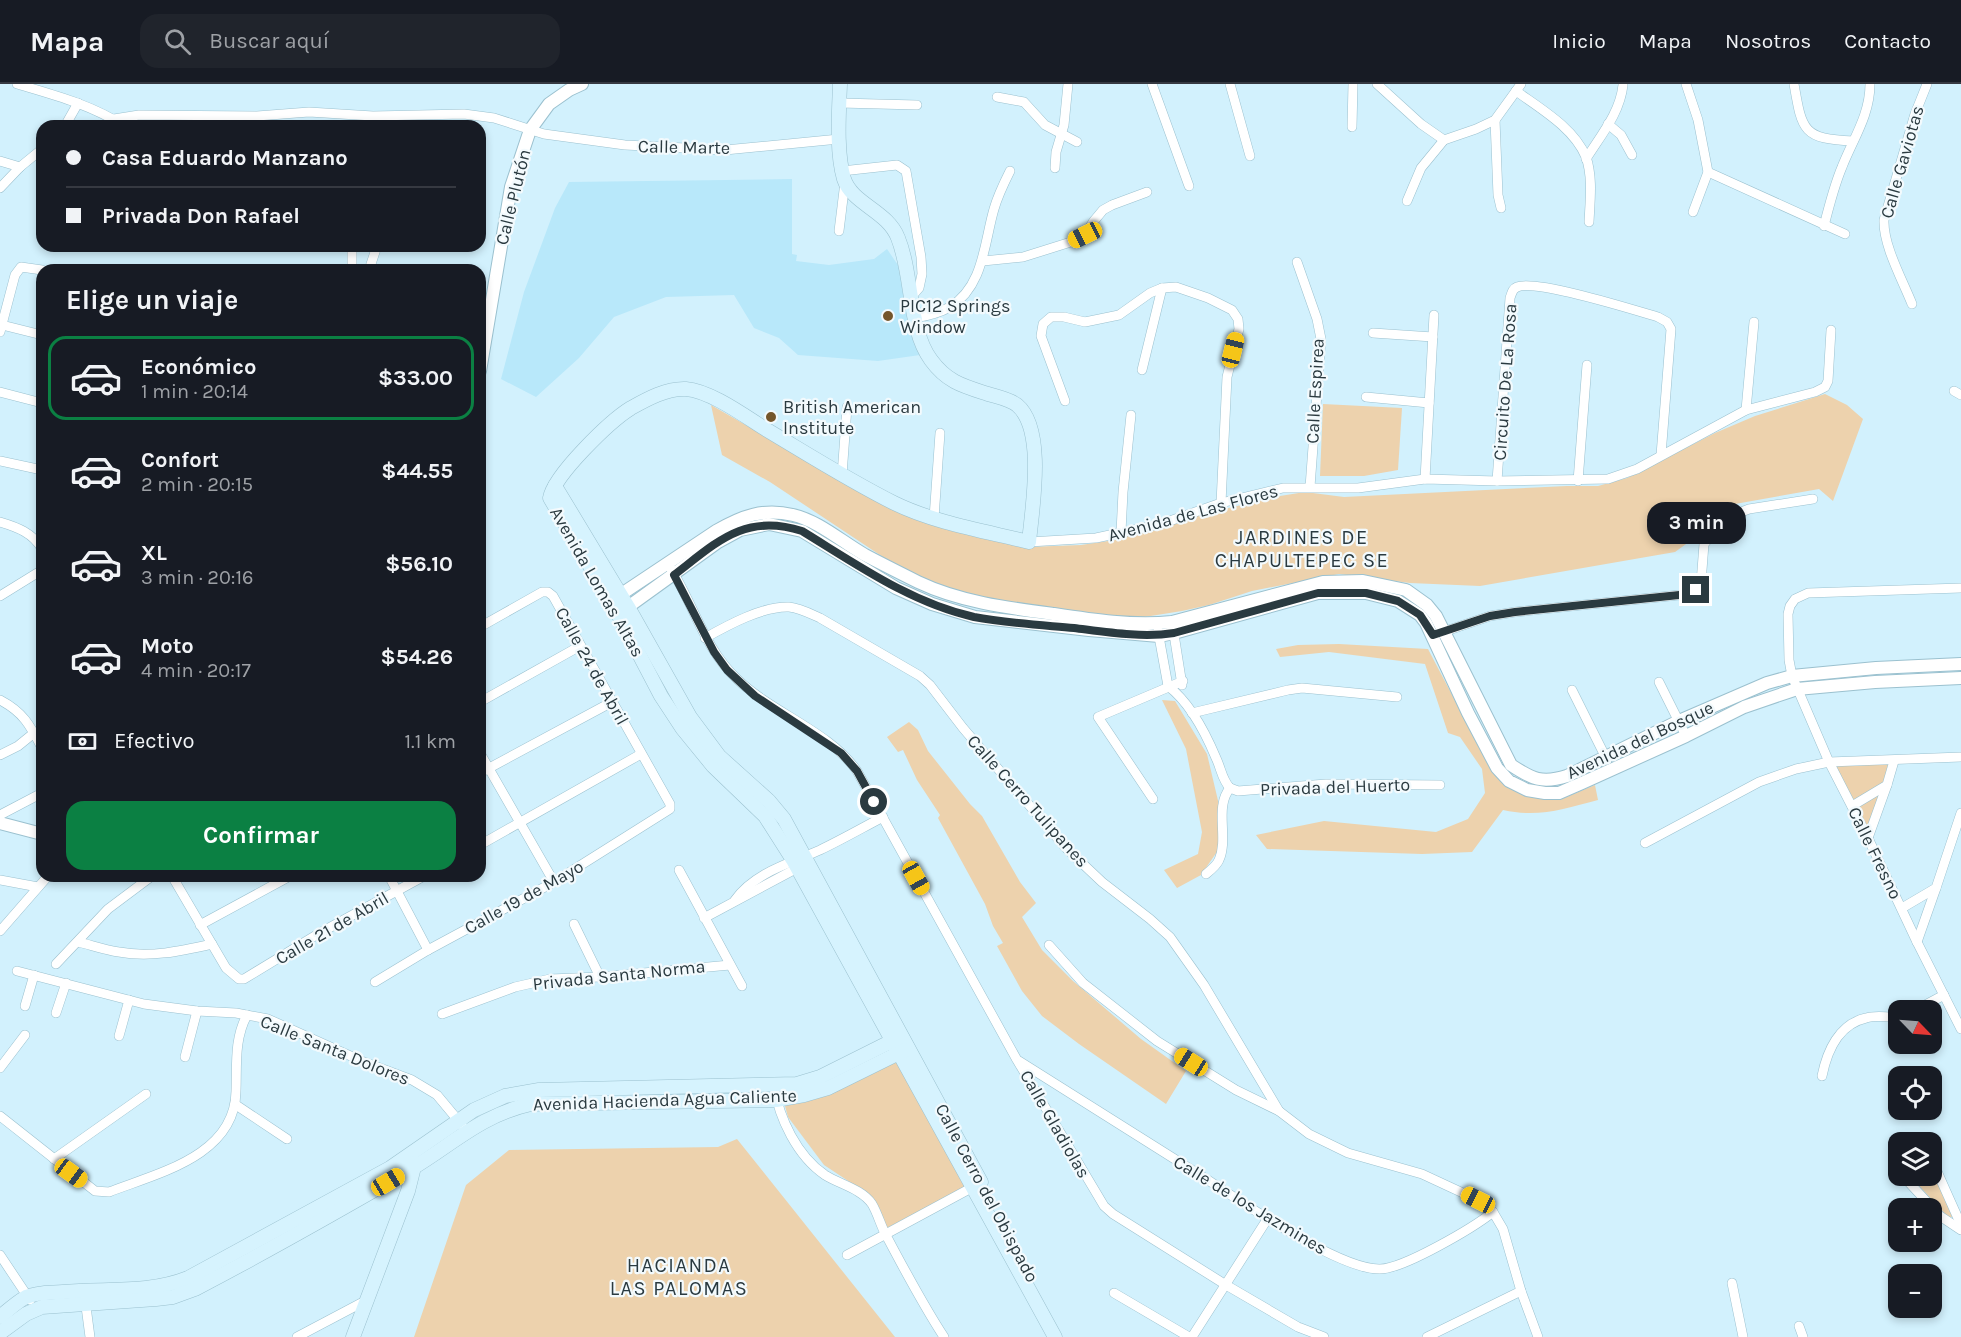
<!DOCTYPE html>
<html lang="es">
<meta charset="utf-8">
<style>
:root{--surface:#171b24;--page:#20242c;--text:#f1f3f6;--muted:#9ea1a6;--line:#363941;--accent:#0b8043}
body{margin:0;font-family:Karla,sans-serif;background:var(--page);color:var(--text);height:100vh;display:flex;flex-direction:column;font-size:22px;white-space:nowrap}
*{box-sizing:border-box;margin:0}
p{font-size:20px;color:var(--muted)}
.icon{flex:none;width:33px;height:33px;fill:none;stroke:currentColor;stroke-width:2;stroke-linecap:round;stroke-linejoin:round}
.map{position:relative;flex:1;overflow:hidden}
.sheet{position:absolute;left:36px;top:180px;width:450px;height:618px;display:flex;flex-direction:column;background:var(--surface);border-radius:18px;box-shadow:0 3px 9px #0003}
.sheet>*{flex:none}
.banner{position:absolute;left:36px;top:36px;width:450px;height:132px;border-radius:18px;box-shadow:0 3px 9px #0003;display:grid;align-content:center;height:132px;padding:0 30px;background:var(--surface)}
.needle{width:39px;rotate:115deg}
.buttons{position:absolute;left:1888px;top:916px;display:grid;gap:12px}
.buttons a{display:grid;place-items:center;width:54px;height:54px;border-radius:12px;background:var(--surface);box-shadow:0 3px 9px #0003;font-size:30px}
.end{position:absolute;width:27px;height:27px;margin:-14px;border:8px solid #2a3a40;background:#fff;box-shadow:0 0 0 3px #fff}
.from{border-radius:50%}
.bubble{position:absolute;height:42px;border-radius:18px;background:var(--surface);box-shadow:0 3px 9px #0003;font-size:20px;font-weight:700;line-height:42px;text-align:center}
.car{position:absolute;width:18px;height:36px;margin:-18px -9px;border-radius:8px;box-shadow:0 0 4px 2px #0007;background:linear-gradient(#f5c518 24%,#345 0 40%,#f5c518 0 76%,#345 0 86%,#f5c518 0)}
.banner b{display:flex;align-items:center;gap:21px;height:57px;font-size:22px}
.banner b+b{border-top:2px solid var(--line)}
.banner i{width:15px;height:15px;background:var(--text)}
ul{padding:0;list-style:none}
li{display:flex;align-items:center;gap:18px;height:84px;margin:0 12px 9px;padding:0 18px;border:3px solid transparent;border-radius:18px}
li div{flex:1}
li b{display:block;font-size:22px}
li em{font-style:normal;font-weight:700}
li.active{border-color:var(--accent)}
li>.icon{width:54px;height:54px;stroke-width:1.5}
h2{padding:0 30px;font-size:27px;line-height:72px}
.pay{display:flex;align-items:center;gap:15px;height:66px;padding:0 30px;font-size:22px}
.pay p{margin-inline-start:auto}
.primary-button{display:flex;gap:12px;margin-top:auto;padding:12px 30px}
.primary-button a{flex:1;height:69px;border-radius:18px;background:var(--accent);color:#fff;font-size:24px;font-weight:700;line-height:69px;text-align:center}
header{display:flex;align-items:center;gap:36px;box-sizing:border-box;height:84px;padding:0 30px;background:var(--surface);border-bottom:2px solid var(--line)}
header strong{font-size:28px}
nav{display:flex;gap:33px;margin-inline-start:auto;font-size:21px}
.search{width:420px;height:54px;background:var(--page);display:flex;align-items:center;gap:15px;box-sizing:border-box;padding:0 21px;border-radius:18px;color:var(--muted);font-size:22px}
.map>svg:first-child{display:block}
.built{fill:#b8e8fa}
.green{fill:#edd2ad}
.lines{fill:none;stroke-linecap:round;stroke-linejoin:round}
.minor-casing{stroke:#9bc1cf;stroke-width:10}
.tertiary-casing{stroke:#9bc1cf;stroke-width:14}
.secondary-casing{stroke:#9bc1cf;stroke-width:15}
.minor{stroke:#fff;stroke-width:9}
.tertiary{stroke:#fff;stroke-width:12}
.secondary{stroke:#d6f3fe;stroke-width:14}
.route{stroke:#2a3a40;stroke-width:8}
.poi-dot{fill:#74562b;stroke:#f3fafd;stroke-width:2}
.labels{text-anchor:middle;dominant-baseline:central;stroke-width:4.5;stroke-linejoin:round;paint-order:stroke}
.street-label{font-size:18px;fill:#2a3a40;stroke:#f3fafd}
.poi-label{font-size:18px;fill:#2a3a40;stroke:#f3fafd;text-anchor:start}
.neighbourhood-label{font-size:20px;letter-spacing:1.5px;fill:#2a3a40;stroke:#f3fafd}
</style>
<header>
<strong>Mapa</strong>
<div class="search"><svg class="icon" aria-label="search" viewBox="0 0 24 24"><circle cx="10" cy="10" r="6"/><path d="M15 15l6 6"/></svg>Buscar aquí</div>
<nav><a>Inicio</a><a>Mapa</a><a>Nosotros</a><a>Contacto</a></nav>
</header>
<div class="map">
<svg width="1961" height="1253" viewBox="0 0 1961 1253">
<rect width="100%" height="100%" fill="#d2f1fd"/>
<polygon class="built" points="792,95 792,170 797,171 796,177 829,181 874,175 887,165 902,187 910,249 920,271 878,277 798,271 779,254 754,244 734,211 666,213 614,233 579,274 536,313 501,295 524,208 555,124 569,98"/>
<g class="green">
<polygon points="1825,310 1847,321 1863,335 1833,417 1819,405 1735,420 1718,437 1675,468 1480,502 1410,499 1339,490 1252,507 1209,521 1182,527 1138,534 1037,523 986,515 952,506 901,485 770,398 722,371 711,321 893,426 954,446 1027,463 1081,461 1115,456 1203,430 1280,412 1305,408 1344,413 1567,402 1598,402 1627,394 1715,349 1755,332"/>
<polygon points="1323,320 1402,324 1398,386 1364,392 1320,392"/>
<path d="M1339,560l89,5 64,122 46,25 26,2 31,-13 3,15c-35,9 -59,18 -95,10l-31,42 -50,2 -155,-5 -11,-14 68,-14 112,11 32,-13 17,-26 -3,-24 -22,-32 -12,-4 -23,-69 -96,-12 -49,5 -4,-8 22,-4z"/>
<polygon points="1162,616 1175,617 1207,670 1220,725 1221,762 1201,791 1177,804 1164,786 1198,770 1202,748 1186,665"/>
<polygon points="909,638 918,646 928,667 970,720 982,732 1020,798 1036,819 1022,833 1042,866 1073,897 1141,955 1186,987 1166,1020 1079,960 1042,932 1022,907 997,862 1003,859 993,842 985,820 938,734 940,731 917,696 903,666 898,668 887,653"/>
<polygon points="1894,677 1868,754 1829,678"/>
<polygon points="900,973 970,1100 887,1144 871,1112 824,1081 788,1033 785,1022 790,1017"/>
<polygon points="737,1055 895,1253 414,1253 466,1101 509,1066 718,1063"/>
<polygon points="1932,1087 1951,1129 1952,1133 1948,1133 1910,1092 1932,1092"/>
</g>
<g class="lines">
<g class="minor-casing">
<g id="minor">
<path d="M17,0c37,11 75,21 107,42"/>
<polyline points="1152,0 1189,102"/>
<polyline points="1230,0 1250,72"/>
<polyline points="1377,0 1421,40 1444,56 1476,45 1495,36 1521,0"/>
<polyline points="1686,0 1698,36 1708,88 1845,150"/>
<path d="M1794,0c8,47 9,55 59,57"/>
<path d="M1516,7c25,18 58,37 70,66 7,20 4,44 3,65"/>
<polyline points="997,13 1024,18 1045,41 1077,58"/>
<polyline points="840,19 917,21"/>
<polyline points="114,35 139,31 257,32 309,28 373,32 464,30 494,34 544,50 625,61 725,66 839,55"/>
<polyline points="1495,36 1498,111 1501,124"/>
<polyline points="1608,40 1621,51 1632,71"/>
<polyline points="65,42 78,19"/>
<polyline points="1352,43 1353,0"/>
<path d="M1586,75c15,-24 34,-46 37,-74"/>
<polyline points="0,77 20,83"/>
<polyline points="1055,84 1056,68 1064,41 1068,0"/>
<polyline points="842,87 897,81 906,87 921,173 922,190 919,204 912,212"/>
<polyline points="0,104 20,83 42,65"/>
<polyline points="1407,117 1421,84 1444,56"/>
<polyline points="1693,128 1708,88"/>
<path d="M1824,142c5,-20 10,-40 18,-59 11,-28 28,-52 28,-83"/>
<polyline points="839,147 845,98"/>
<polyline points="262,162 263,163"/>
<polyline points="983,177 1023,173 1074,157 1085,151 1093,138 1103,126 1112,121 1147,108"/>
<polyline points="1297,178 1317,235 1321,255 1310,403"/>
<polyline points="352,186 352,162"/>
<polyline points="369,186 377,162"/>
<path d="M1912,220c-10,-25 -29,-59 -28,-84l31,-106 12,-30"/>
<path d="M915,234c12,-2 24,-5 35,-11 34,-21 34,-64 44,-98 4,-14 10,-26 16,-38"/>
<polyline points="2,241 42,251"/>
<polyline points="0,248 15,191 21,183 42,186"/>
<polyline points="1373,249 1433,253"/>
<polyline points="1142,286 1162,204"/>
<polyline points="1954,307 1961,311"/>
<polyline points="0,308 42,319"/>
<polyline points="1366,313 1429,319"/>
<polyline points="1065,317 1041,252 1043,240 1051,233 1064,233 1085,238 1119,231 1150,209 1162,204 1176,203 1208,214 1232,226 1238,235 1239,245 1227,293 1221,419"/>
<polyline points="1746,326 1754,238"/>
<polyline points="0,377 42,386"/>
<polyline points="842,391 847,323"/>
<polyline points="1425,395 1434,231"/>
<path d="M1497,397l13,-183c2,-5 2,-9 7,-11 19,-8 117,23 141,30l9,5 4,7 -10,126"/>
<polyline points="1578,397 1587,281"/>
<polyline points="934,434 940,349"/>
<path d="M0,438c17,5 33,11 42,27"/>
<polyline points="1121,448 1123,408 1131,331"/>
<polyline points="1029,458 1096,454 1161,440 1221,419 1283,404 1358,404 1425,395 1497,397 1608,395 1637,385 1746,326 1815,308 1825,303 1828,297 1831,246"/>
<path d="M671,485c23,36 33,79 66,110 35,34 92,52 120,92l160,289 87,146 9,8 113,71 72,42 26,10"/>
<polyline points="1961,504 1808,509 1795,515 1790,522 1788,530 1789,576 1792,592 1829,678 1868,754 1917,858 1961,945"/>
<polyline points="0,512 42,486"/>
<polyline points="1173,544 1182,601"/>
<path d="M1158,547l10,55c21,16 38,48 48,72 5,10 6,22 14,30"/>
<polyline points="1440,549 1490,532 1515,528 1689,510 1701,499 1704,460 1721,440 1731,432 1749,425 1813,415"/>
<path d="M705,554c23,-13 58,-32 84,-31 11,1 22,7 31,11l100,58 10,9 33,43 103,120 36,34 48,37 20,18 34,48 75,126"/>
<polyline points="1659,598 1686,652"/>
<polyline points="1572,606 1607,676"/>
<path d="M0,616c23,12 30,25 42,48"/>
<polyline points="480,618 580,562"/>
<polyline points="1192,629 1288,606 1302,604 1397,613"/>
<polyline points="480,669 554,798"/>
<polyline points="0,671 18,662 34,649"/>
<polyline points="480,689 612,618"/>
<polyline points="1230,704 1238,707 1326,700 1440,701"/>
<polyline points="1153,715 1098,633 1183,597"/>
<polyline points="1852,722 1887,701 1894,677"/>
<polyline points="0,731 42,709"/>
<polyline points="1868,754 1887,701"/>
<polyline points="1645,759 1759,698 1796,685 1829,678 1961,673"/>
<polyline points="480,761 641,670"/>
<polyline points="679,786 742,902"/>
<path d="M1206,790c5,-4 11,-9 13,-14 10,-22 -5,-53 11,-72"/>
<polyline points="172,792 226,884 239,895 244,895 318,850 424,792"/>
<polyline points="389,792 428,866"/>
<polyline points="0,796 38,803"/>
<path d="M735,816c20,-28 56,-37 85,-50 21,-10 42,-22 63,-33"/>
<polyline points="1902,824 1936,804 1961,729"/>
<polyline points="704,834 801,782"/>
<polyline points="574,840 600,893"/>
<polyline points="200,841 290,792"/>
<polyline points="0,847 48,792"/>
<path d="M78,858c13,3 27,8 41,10 31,6 62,-1 93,-8"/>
<polyline points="1917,858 1936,804"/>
<polyline points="1049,861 1083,899 1157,957 1236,1006 1279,1027 1309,1050 1348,1069 1422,1090 1478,1116 1493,1128 1503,1145 1521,1207 1538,1253"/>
<polyline points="56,880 108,825 152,792"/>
<polyline points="17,887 144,920 197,927 236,929 268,935 364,978 412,996 437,1011 462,1041"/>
<polyline points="375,898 428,866 554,798 670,725 670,720 553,512 548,508 542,508 480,543"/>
<polyline points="25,922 34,891"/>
<polyline points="1914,927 1944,911"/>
<polyline points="56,929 66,899"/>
<polyline points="442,930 515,903 550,895 600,893 730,881"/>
<polyline points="119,952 129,916"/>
<polyline points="185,973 197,927"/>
<path d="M1019,977c61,38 121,76 181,114 38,24 138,95 180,94 23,0 93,-41 113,-57"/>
<polyline points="0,984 25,951"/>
<path d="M1822,992c5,-25 17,-52 44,-58 10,-3 22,-1 33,0"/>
<path d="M774,1002c5,32 23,70 51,89 14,9 37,14 47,29 6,10 9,23 15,33 18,34 36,68 57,100"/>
<polyline points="236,1021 287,1055"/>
<path d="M0,1032l95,75 14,1c49,-19 126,-36 127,-101 1,-26 -2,-52 11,-76"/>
<polyline points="54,1075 146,1010"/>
<polyline points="1932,1076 1961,1141"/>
<polyline points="1903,1092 1940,1132 1961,1146"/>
<polyline points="0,1171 30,1216"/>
<polyline points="847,1171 973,1103"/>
<polyline points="1732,1199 1743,1253"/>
<polyline points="1114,1209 1189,1253"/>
<polyline points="85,1215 90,1253"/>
<polyline points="1799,1242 1803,1253"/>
<polyline points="297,1253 367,1216"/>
<polyline points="1192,1253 1268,1134"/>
<polyline points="1427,1253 1521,1207"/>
</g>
</g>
<g class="tertiary-casing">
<g id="tertiary">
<polyline points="480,287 511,103 530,46 549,20 569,6 582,0"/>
<path d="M614,515l102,-68c26,-15 47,-23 77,-16 26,6 49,27 72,40 17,9 35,18 53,27 42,20 90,26 136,32 39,6 79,12 118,8l151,-40 40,-1 43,9 21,15 9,11 75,149c21,14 31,19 56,11l112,-55 88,-38 25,-7 84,-8 85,-4"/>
<polyline points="621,528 718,458 740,446 769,440 802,447 896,504 932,520 975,533 1089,546 1159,552 1174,549 1318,509 1366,509 1398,517 1420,531 1426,539 1468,629 1497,684 1509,697 1527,706 1545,709 1559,709 1582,699 1686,652 1744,623 1797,605 1875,598 1961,594"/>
<polyline points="0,739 42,750"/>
</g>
</g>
<g class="secondary-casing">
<g id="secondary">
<path d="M840,0c-1,29 -4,68 4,95 8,25 44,32 54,59 15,37 10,91 33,122 16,22 32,26 57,34 10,3 21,5 29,11 29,24 15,104 12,137 -45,-11 -94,-19 -135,-39 -44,-22 -85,-48 -127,-73 -21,-13 -56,-39 -81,-41 -19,-1 -39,10 -55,19 -21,13 -77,67 -81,90l68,116 43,82 21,32 31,38 52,50 28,44 262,477"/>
<polyline points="555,402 628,523 690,633 719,672 769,717 784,735 981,1098"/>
<path d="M0,1233c8,-7 17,-15 26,-20 12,-5 25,-4 37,-5 42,-4 85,2 125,-14l202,-110 84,-58 31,-14 34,-6 258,-6 23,-7 78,-39"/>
<path d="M0,1249l26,-19 16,-7 114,-8 17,-2 22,-8c73,-38 145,-79 216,-120 42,-25 70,-54 120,-65l245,-4 28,-5 24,-7 77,-38"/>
<polyline points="353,1253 408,1107 414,1083 413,1079"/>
</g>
</g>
<use href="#minor" class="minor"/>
<use href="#tertiary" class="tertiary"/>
<use href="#secondary" class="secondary"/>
</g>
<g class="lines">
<path class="route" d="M874,718l-17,-31 -16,-18 -86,-57 -28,-26 -13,-18 -40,-77c43,-33 70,-62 128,-44 54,33 109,72 172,86 32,6 67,8 100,11 32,4 68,10 100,5l144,-40h48l32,8 22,14 13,20 57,-19 25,-4 174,-18 7,-4"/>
</g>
<g class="poi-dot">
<circle cx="888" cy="232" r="6"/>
<circle cx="771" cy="333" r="6"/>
</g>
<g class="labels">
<g class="street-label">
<text transform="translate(684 63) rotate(1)">Calle Marte</text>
<text transform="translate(1902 78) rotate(-74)">Calle Gaviotas</text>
<text transform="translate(513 113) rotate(-76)">Calle Plutón</text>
<text transform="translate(1505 298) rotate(-86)">Circuito De La Rosa</text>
<text transform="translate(1315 307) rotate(-87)">Calle Espirea</text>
<text transform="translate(1193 429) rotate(-15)">Avenida de Las Flores</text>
<text transform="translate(597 498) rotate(60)">Avenida Lomas Altas</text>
<text transform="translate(592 582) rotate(61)">Calle 24 de Abril</text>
<text transform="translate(1640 656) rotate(-25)">Avenida del Bosque</text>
<text transform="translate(1335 703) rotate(-2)">Privada del Huerto</text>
<text transform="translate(1028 717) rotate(48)">Calle Cerro Tulipanes</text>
<text transform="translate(1875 769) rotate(64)">Calle Fresno</text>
<text transform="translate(524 813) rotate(-29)">Calle 19 de Mayo</text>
<text transform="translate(332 844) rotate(-30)">Calle 21 de Abril</text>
<text transform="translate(619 891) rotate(-6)">Privada Santa Norma</text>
<text transform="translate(335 966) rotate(22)">Calle Santa Dolores</text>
<text transform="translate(665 1016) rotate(-2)">Avenida Hacienda Agua Caliente</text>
<text transform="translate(1055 1040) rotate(60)">Calle Gladiolas</text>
<text transform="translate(987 1109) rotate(62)">Calle Cerro del Obispado</text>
<text transform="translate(1250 1121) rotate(31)">Calle de los Jazmines</text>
</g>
<g class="poi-label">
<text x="900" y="222">PIC12 Springs<tspan x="900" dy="21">Window</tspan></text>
<text x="783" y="323">British American<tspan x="783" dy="21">Institute</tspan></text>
</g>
<g class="neighbourhood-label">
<text x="1302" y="453">JARDINES DE<tspan x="1302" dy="23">CHAPULTEPEC SE</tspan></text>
<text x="679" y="1181">HACIANDA<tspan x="679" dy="23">LAS PALOMAS</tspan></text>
</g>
</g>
</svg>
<div class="buttons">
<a><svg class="needle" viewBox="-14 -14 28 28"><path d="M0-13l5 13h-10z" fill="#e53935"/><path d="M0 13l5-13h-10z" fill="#9ea1a6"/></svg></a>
<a><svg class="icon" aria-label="locate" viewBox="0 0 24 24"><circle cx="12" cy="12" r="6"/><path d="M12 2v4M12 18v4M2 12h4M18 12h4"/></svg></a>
<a><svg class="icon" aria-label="layers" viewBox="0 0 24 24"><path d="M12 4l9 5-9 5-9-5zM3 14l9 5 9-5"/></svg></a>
<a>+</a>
<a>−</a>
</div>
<i class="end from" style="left:874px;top:718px"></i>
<i class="end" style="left:1696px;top:506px"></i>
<div class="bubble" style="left:1647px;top:418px;width:99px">3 min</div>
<i class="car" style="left:1085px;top:151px;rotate:244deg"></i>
<i class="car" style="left:1233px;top:266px;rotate:14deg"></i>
<i class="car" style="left:916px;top:794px;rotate:151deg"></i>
<i class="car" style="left:1191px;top:978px;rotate:302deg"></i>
<i class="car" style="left:71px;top:1089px;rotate:126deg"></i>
<i class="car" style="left:388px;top:1098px;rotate:59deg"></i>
<i class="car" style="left:1478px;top:1116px;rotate:297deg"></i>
<div class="banner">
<b><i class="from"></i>Casa Eduardo Manzano</b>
<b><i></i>Privada Don Rafael</b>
</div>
<section class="sheet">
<h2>Elige un viaje</h2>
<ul>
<li class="active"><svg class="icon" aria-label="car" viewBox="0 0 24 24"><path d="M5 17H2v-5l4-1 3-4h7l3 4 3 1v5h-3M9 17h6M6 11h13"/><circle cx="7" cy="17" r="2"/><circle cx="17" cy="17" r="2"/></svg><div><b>Económico</b><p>1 min · 20:14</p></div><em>$33.00</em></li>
<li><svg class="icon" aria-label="car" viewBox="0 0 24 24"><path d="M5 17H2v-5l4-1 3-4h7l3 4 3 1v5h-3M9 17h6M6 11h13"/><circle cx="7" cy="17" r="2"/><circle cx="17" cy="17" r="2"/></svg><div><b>Confort</b><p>2 min · 20:15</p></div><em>$44.55</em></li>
<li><svg class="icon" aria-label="car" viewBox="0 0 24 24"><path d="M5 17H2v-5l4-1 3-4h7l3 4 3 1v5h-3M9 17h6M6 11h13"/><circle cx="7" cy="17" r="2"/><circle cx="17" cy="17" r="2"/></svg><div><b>XL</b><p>3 min · 20:16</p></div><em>$56.10</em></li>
<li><svg class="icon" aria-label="car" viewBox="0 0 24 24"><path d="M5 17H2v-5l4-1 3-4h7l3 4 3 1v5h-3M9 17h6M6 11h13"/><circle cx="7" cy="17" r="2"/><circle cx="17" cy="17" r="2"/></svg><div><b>Moto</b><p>4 min · 20:17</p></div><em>$54.26</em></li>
</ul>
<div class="pay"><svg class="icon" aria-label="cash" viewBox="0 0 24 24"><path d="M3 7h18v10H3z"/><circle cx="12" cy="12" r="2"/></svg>Efectivo<p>1.1 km</p></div>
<div class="primary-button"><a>Confirmar</a></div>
</section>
</div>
